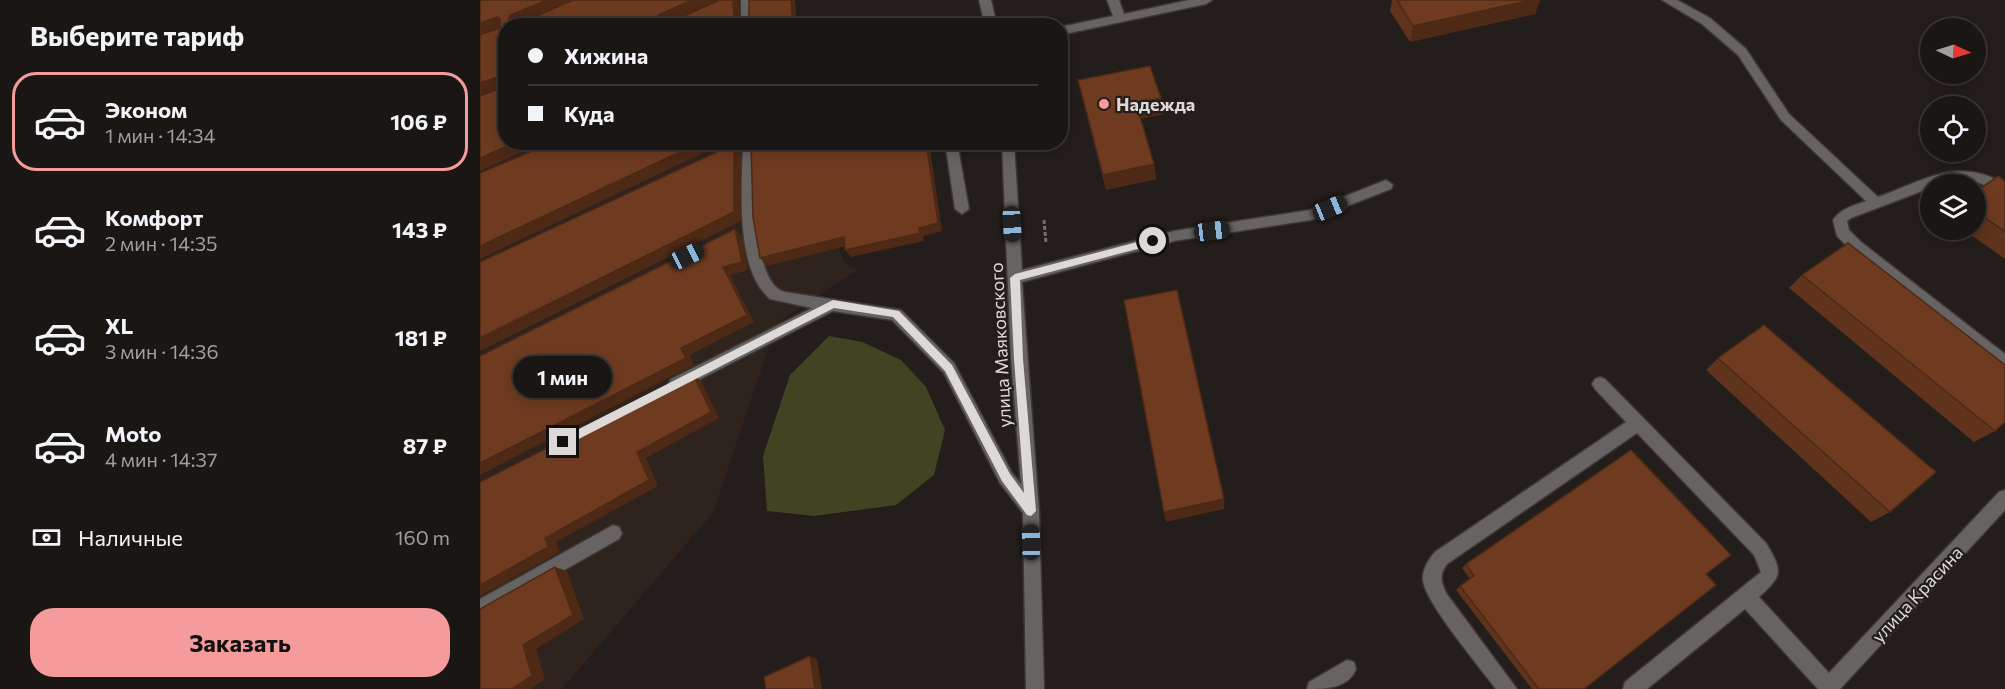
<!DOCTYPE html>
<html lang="ru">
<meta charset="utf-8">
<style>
:root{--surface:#1a1614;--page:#231f1d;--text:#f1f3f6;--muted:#9f9fa0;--line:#383534;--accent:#f59b9c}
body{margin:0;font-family:Commissioner,sans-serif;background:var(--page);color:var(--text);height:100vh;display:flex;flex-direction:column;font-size:22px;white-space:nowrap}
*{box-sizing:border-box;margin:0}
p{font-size:20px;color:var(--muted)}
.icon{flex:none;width:33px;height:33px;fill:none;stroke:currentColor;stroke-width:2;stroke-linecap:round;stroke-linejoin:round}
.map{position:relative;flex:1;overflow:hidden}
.side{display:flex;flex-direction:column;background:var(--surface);width:480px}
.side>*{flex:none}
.guide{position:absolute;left:18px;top:18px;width:570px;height:132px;border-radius:24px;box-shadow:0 3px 15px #0003,0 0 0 2px var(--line);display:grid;align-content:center;height:132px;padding:0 30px;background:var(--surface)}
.needle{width:39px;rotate:94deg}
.controls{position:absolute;left:1440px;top:18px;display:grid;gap:12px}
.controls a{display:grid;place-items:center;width:66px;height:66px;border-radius:50%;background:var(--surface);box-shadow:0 3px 15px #0003,0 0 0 2px var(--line);font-size:30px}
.end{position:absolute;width:27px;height:27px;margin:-14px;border:8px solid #ddd9d7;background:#111;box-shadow:0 0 0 3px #111}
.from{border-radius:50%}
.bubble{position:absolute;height:42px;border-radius:21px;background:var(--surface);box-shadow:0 3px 15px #0003,0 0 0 2px var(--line);font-size:20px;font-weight:700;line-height:42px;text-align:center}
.car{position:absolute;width:18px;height:36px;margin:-18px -9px;border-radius:8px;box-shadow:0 0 4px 2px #0007;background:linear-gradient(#222 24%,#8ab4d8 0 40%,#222 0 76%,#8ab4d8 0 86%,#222 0)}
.guide b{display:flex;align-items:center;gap:21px;height:57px;font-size:22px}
.guide b+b{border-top:2px solid var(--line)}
.guide i{width:15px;height:15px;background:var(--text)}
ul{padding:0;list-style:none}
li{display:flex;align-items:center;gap:18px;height:99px;margin:0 12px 9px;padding:0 18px;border:3px solid transparent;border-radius:24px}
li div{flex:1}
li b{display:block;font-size:22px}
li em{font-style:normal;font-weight:700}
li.active{border-color:var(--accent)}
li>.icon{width:54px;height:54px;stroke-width:1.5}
h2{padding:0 30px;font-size:27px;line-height:72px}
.pay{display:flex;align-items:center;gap:15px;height:66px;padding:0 30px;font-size:22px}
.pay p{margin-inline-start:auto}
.primary-button{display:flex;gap:12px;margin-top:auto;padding:12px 30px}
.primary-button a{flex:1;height:69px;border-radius:24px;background:var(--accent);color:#111;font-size:24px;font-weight:700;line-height:69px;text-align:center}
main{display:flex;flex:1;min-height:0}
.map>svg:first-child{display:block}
.built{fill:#2f231d}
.green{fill:#414423}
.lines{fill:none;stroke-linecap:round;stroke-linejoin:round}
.minor-casing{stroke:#3d3735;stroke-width:3}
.path{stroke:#75706e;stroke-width:3;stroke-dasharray:4 2;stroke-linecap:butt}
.minor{fill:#666362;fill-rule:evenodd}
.wall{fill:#5f331c}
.shaded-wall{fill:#4d2916}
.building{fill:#6e3b20;stroke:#4d2916;stroke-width:1.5}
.route{fill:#ddd9d7}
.poi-dot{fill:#f59b9c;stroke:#231d1b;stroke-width:2}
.labels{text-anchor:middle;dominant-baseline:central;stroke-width:4.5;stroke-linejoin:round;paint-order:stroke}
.poi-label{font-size:18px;font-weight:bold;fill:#ddd9d7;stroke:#231d1b;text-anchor:start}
.street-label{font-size:18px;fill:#ddd9d7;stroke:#231d1b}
</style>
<main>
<section class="side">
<h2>Выберите тариф</h2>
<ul>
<li class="active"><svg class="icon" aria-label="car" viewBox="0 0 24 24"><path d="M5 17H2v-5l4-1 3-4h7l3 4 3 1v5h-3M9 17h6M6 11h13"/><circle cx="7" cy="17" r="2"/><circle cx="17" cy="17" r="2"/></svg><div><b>Эконом</b><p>1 мин · 14:34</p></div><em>106 ₽</em></li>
<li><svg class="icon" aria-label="car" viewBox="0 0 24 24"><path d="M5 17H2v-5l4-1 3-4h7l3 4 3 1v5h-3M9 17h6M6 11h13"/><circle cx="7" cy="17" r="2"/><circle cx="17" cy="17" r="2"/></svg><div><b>Комфорт</b><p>2 мин · 14:35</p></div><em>143 ₽</em></li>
<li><svg class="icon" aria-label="car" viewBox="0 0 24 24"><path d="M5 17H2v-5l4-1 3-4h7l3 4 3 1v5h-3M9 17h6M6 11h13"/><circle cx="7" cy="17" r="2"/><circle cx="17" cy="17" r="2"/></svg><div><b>XL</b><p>3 мин · 14:36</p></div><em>181 ₽</em></li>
<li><svg class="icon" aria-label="car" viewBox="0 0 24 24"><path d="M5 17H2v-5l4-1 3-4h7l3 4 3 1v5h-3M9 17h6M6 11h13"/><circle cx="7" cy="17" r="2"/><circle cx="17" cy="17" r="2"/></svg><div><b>Moto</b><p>4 мин · 14:37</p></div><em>87 ₽</em></li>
</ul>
<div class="pay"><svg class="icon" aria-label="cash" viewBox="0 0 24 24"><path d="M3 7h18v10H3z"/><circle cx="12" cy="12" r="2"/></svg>Наличные<p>160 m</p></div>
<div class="primary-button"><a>Заказать</a></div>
</section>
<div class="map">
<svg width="1525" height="689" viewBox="0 0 1525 689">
<rect width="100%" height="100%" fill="#231d1b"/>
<polygon class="built" points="0,0 315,0 317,25 26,26 26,142 336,143 362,260 377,270 297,323 233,513 82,689 0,689"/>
<polygon class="green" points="349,336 382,342 421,360 446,387 465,430 454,475 416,505 334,516 287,511 283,456 310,375"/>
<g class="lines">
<g class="minor-casing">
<g id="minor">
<rect x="261" y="0" width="12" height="26"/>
<polygon points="499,0 511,0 517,26 505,26"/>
<polygon points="627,0 639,0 644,14 709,0 732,0 726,4 580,35 580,27 633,16"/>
<path d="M1182,0h15l33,18 36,31 43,65 89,83c47,-17 80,-41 127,-13v12l-23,-12 -14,-4 -38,4v4l-79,30 -4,3 2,9 12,12 144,112v16l-154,-120 -14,-14 -4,-16c8,-12 20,-14 33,-19l-85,-81 -43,-65 -36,-31z"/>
<path d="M263,142h12c0,30 -5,142 30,150l116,18 53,53 58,110 9,11 -10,-125 -9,-217h12l8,128 152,-39 136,-21 76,-30 7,5 -2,4 -80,31 -137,21 -152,41 17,229 5,178h-18l-3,-176 -23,-30 -56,-110 -52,-53 -59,-9 -152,78 -5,2 -5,-2 -3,-5 3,-5 141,-71 -42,-9c-36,-30 -28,-114 -27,-157z"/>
<polygon points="465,142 477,142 489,209 482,214 475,209"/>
<path d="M1120,377l5,2 161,164c17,29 17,32 -7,54l70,76 170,-181 6,-2v20l-165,179h-22l-73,-80 -98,80h-24l2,-7 136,-110 -7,-17 -117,-122 -190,131c-8,11 -6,17 -1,29l71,96h-21c-16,-22 -69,-84 -73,-108 -1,-11 5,-21 12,-29l191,-130 -31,-33 -3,-5 3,-5z"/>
<polygon points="133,525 139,527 142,533 139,539 0,618 0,599"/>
<path d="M867,660l7,2 2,7c-8,20 -31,20 -49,20l2,-7z"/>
</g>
</g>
<polyline class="path" points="564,220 566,243"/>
<use href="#minor" class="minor"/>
</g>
<g class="wall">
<polygon points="912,0 1060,0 1055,14 930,42 910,11"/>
<polygon points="598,80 683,114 660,119 674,164 676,179 626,190"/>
<polygon points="1525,181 1525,259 1484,230 1496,230 1496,192"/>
<polygon points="1322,275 1515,431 1494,442 1309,288"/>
<polygon points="1238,358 1410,512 1391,522 1226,370"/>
<polygon points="986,564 1226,574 1104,689 1052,689 976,590 980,586 990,579 982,568"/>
</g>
<g class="shaded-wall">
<polygon points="67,0 97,0 38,24 29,19 30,15"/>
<polygon points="212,0 238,0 184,24 177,18 178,15"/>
<polygon points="253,0 257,0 259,3 259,26 254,19"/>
<polygon points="311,0 315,0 317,26 313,26"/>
<polygon points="1052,0 1060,0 1055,14 930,42 933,26"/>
<polygon points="17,17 25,26 0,35 0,23"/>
<polygon points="17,77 25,86 0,95 0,83"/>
<polygon points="681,98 683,114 658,119 656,103"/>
<polygon points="36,142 65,142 0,171 0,158"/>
<polygon points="221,142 246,142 0,259 0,246"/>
<polygon points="446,142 449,142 462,231 443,236 444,241 371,257 365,250 439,228"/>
<polygon points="254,144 261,153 261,221 0,351 0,338"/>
<polygon points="674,164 676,179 626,190 623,175"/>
<polygon points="255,229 262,237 268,270 250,275 274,322 210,355 214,365 0,475 0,463 201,348 243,267"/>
<polygon points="364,237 370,245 287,266 280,258"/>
<polygon points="213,374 221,381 239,418 166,458 178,486 76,542 80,552 0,596 0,585 65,538 157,452"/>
<polygon points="744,499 744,509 686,522 684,512"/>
<polygon points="75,567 87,571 104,619 56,649 65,679 50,689 32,689 43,645"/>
<polygon points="330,656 337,659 342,689 335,689"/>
</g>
<g class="building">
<polygon points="0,0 67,0 30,15 29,19 50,19 93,0 212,0 178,15 177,18 197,19 240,0 253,0 254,19 269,19 269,0 311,0 313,26 26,26 26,142 36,142 0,158 0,96 19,89 20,79 17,77 0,83 0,35 20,28 20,19 17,17 0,23"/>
<polygon points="917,0 1052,0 933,26"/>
<polygon points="670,66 681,98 656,103 674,164 623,175 598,80"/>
<polygon points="73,142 221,142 0,246 0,173"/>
<polygon points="271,142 446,142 458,223 439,228 440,233 365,250 364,237 280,258 273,217"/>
<polygon points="254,144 254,212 0,338 0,262"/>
<polygon points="1518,176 1525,181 1525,232 1496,211 1496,192"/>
<polygon points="255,229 262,262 243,267 267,315 201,348 206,358 0,463 0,356"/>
<polygon points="1368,243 1525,365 1525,422 1515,431 1322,275"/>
<polygon points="697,290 744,499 684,512 644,300"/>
<polygon points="1284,325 1456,472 1410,512 1238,358"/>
<polygon points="213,374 231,412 157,452 169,480 65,538 68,547 0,585 0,482"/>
<polygon points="1151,450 1251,555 1226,574 1236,585 1104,689 1059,689 980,586 994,576 986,564"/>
<polygon points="75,567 93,615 43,645 52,676 32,689 0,689 0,609"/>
<polygon points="330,656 335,689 286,689 284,677"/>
</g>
<polygon class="route" points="673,238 677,241 676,244 540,280 543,359 556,511 551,516 547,515 522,481 465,371 413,317 354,308 87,445 79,445 78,442 79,439 353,300 419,311 472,365 530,474 544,493 534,359 530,278 535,274"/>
<circle class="poi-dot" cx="624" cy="104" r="6"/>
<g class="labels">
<g class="poi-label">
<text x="636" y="104">Надежда</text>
</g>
<g class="street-label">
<text transform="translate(520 345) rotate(-93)">улица Маяковского</text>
<text transform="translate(1437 594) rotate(-47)">улица Красина</text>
</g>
</g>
</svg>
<div class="controls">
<a><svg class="needle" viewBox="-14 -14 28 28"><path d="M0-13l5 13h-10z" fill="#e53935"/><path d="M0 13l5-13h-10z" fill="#9f9fa0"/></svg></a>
<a><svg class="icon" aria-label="locate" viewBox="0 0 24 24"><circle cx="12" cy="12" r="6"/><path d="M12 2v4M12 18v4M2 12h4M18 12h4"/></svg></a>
<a><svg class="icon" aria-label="layers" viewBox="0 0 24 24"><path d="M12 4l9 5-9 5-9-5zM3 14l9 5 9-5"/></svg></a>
</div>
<i class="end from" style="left:673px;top:241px"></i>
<i class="end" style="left:83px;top:442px"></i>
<div class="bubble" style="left:33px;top:356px;width:99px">1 мин</div>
<i class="car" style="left:850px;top:208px;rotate:68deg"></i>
<i class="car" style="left:532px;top:224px;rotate:177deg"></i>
<i class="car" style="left:732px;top:231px;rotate:83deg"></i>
<i class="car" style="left:207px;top:256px;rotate:64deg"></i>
<i class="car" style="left:551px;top:542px;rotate:359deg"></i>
<div class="guide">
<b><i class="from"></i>Хижина</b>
<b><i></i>Куда</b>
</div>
</div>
</main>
